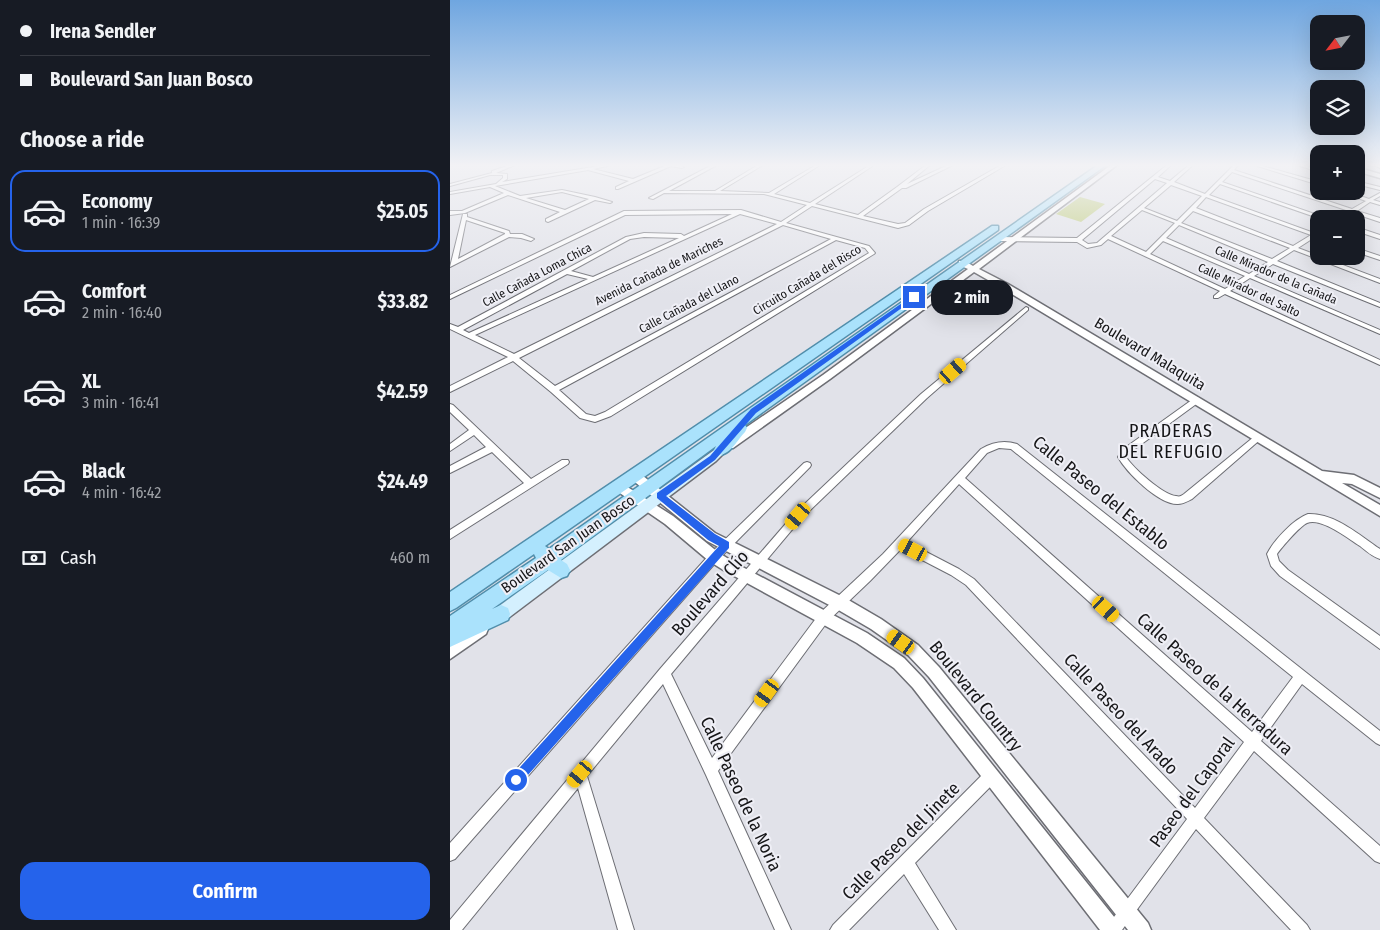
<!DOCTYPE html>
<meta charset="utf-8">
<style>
:root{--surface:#171b24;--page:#20242c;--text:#f1f3f6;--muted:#9ea1a6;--line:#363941;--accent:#2563eb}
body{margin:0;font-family:"Fira Sans Condensed",sans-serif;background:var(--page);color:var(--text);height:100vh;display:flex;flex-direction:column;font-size:19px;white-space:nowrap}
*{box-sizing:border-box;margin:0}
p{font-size:16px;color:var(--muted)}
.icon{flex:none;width:28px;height:28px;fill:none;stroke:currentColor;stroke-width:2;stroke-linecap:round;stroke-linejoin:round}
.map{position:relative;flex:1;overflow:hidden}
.sheet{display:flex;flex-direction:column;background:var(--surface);width:450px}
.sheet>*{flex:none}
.top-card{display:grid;align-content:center;height:110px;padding:0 20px;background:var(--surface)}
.needle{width:32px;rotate:238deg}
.fabs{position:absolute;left:860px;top:15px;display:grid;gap:10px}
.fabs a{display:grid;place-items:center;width:55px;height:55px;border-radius:10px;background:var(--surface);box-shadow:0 5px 20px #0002;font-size:25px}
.end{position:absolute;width:22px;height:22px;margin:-11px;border:6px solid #2563eb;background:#fff;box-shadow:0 0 0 2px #fff}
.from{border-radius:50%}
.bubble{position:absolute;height:35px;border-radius:15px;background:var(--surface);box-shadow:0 5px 20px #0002;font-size:16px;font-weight:700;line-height:35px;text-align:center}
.car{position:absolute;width:15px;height:30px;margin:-15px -8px;border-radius:6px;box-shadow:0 0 4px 1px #0007;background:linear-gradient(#f5c518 24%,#345 0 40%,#f5c518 0 76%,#345 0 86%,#f5c518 0)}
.top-card b{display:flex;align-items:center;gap:18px;height:48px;font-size:19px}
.top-card b+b{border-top:1px solid var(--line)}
.top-card i{width:12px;height:12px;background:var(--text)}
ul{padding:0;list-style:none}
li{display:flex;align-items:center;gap:15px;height:82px;margin:0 10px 8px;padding:0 10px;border:2px solid transparent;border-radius:15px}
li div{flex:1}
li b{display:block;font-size:19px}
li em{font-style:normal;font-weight:700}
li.active{border-color:var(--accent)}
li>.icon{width:45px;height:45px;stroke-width:1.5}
h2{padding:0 20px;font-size:22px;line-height:60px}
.pay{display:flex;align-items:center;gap:12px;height:55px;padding:0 20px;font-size:19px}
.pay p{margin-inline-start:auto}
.primary-button{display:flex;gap:10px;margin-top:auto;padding:10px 20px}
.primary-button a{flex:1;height:58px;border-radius:15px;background:var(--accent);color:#fff;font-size:20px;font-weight:700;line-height:58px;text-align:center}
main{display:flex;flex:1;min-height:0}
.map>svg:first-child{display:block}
.green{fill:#bac870}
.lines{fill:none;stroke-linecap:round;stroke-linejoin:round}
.minor-casing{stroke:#6d6e74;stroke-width:2}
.tertiary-casing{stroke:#6d6e74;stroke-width:3}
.secondary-casing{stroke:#6d6e74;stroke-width:3}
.primary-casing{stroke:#518eab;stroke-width:3}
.minor{fill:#fff;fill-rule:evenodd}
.tertiary{fill:#fff;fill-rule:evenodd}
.secondary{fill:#d4f0fe;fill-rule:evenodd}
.primary{fill:#aae2fc;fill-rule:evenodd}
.route{fill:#2563eb}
.labels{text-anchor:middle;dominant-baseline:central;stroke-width:4;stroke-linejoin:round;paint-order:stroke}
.far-street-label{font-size:12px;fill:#161618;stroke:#efeff6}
.street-label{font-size:15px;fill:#161618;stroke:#efeff6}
.quarter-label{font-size:18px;letter-spacing:1px;fill:#161618;stroke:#efeff6}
.near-street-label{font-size:18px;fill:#161618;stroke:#efeff6}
</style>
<main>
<section class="sheet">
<div class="top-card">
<b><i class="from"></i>Irena Sendler</b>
<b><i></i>Boulevard San Juan Bosco</b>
</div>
<h2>Choose a ride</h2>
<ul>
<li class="active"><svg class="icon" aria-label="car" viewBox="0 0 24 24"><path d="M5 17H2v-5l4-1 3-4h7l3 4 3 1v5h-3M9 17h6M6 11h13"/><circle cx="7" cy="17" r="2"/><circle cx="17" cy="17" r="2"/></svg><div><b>Economy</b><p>1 min · 16:39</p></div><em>$25.05</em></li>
<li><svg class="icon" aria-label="car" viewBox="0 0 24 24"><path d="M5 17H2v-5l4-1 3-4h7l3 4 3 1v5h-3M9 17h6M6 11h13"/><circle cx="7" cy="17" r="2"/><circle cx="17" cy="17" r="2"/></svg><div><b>Comfort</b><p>2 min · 16:40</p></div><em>$33.82</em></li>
<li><svg class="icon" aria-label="car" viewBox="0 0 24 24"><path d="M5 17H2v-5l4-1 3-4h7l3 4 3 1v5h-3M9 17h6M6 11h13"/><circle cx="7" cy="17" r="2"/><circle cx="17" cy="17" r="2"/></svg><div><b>XL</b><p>3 min · 16:41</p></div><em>$42.59</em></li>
<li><svg class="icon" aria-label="car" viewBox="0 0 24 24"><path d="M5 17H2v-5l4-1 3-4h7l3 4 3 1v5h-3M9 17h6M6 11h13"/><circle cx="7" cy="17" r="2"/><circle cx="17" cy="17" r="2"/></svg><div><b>Black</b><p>4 min · 16:42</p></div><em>$24.49</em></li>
</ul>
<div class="pay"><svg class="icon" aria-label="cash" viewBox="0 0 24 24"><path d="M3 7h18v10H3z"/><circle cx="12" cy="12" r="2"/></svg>Cash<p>460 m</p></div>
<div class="primary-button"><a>Confirm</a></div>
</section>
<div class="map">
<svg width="930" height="930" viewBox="0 0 930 930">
<rect width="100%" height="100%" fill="#e1e2e9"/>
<polygon class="green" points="630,197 655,204 631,222 606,214"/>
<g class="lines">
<g class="minor-casing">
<g id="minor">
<path d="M60,165h5l-19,8 11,1v5l-5,3 103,-17h7l-19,4 40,10 34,-14h9l8,2 -2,1 -11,-2 -53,23h-2v-2l13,-6 -41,-11 -93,16 25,10 42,-6 33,7 17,5 -2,1 -15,-3 -47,22 -2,-1v-2l14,-7 -52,-17 -43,18 -15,2v-4h12l42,-18 -14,-6 -40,7v-2l46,-8 7,-6v-3h-13l-40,11v-2l42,-11v-2zM112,192l27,7 -24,11 -39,-12z"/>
<path d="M262,165h5l-48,26h46l43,-26h5l-43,26 49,2 47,-28h4l-46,29 36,9 60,-38h4l-59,39 43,11 39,-28 29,-22h4l-23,19 41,-19h5l-47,23h-4l-39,28 35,8 7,-1 19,-14 77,-44h5l-78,46 -19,14 -11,3 -86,-22 -26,17 83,23 6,7 -1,1 -263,162 -16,6 -15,-4 -29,-26 -38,-31 -63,31v-6l58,-29 -58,-28v-5l8,3 168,-90 18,-4 37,1 3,2 48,-22 -107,1 -173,83 -2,1v-4l174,-84 117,-1 40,12 26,-17 -43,-11 -100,-1 -11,6 -4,-1zM290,214l37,10 -263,130 -39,-19zM333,225l48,14 -276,147 -36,-28zM194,237l35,1 -86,39 -22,-6 59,-32zM386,240l29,8 4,5 -264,159 -10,4 -9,-2 -27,-24zM117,274l21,5 -119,54 -6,-3z"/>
<path d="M717,165h4l-13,12 12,4 19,-16h4l-19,17 31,12 29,-29h4l-4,5 118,39 14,-8 -28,-10h8l23,8 11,-6v3l-7,4 7,2v3l-10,-3 -13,9 23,7v4l-27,-9 -9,6h-6l11,-8 -117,-39 -10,10 107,37h-8l-101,-35 -11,11 105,38 5,-3v8l-4,-1 -17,11 82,31v4l-86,-33 -17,11 103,42v4l-107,-43 -19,12 126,54v4l-130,-56 -20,13 150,69v5l-155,-71 -7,4h-4v-2l6,-5 -112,-52 -7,6 -14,3 -10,-6 -80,-1 -3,-2 3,-2 80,1zM705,179l12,4 -70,60 -9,1 -6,-4zM721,185l31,11 -25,25 -33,-13zM756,197l105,38 -18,11 -97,-38zM692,210l33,13 -29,29 -35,-16zM743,211l97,37 -18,11 -91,-36zM729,225l89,37 -19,12 -83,-36zM713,241l82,35 -20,13 -75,-35z"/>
<polygon points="804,165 809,165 869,182 869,185"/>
<polygon points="847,165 852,165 869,169 869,172"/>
<polygon points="924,165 930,165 930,168"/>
<polygon points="906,181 930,187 930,190 906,184"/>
<path d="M13,214h4v3l42,14 1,3h12l12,5 -3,2 -10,-3 -12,-1 -59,30zM16,220l39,13v1l-47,25z"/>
<polygon points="906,227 930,235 930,239 906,231"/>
<polygon points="906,248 930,256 930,260 906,252"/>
<path d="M576,307l2,1v2l-101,88 -126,121 -130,155 41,84 108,-145 63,-59 98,-105c12,-7 23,-9 36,-5l363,287v14l-4,-2 -74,-59 -41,57 119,105v17l-5,-2 -121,-110 -50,67 103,107 3,5h-19l-95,-101 -74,101h-17l3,-5 79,-106 -221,-234 -15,-10 -50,-26 -31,32 -42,40 -110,150 73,159h-16l-69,-155 -43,-91 -76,92 47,154h-16l-40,-142 -116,142h-12v-10l210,-251 135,-156 126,-119zM549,448l12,1 282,228 -41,55 -287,-254 22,-25zM509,484l285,258 -49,66 -221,-229 -15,-10 -52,-27z"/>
<path d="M746,397l3,1 1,2 -1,2 -71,52 -2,3c7,11 37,38 50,39 4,1 5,0 8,-2l71,-58 3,-1 4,3 -70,61c-4,2 -9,5 -14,5 -19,1 -52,-32 -60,-47l4,-7z"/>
<polygon points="0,404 3,405 81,479 112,460 118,460 119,462 118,464 0,539 0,530 74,483 42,452 0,473 0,466 36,447 24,435 0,451 0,444 19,430 0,412"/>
<polygon points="357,462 360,463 361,465 360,467 268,560 5,859 0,861 0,843 260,554 354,463"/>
<path d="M858,514c27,-1 51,21 72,35v10c-7,-2 -14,-8 -20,-13 -11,-7 -39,-29 -53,-23 -7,3 -25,24 -30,31l2,7 9,9 92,66v13l-100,-73 -9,-10 -4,-12c7,-14 27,-35 41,-40z"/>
<polygon points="540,770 545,772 547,777 545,782 465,863 506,930 489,930 454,874 399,930 380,930 383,925 535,772"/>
</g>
</g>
<g class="tertiary-casing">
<g id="tertiary">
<polygon points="661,165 667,165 529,269 558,284 872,471 904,475 930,488 930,498 902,484 892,483 930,505 930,516 552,288 524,272 380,379 283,448 275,448 274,445 275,442 373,375 518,269 509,265 509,261 515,261 523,266"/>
<polygon points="906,167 930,174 930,178 906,171"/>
<polygon points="184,471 188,472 265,533 395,598 431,619 468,645 489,667 698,923 701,930 678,930 479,677 458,655 421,629 385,608 257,541 180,478 178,475 180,472"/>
<polygon points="168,481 223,516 269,553 285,563 417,633 454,658 473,678 669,923 672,930 650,930 463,688 444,668 407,643 275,571 259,561 215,524 164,489 162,486 164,483"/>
<polygon points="31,622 36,624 38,629 36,634 0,659 0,643"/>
</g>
</g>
<g class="secondary-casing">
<polygon id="secondary" points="271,445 275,447 277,450 266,461 57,619 51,621 45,619 43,614 45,609"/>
</g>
<g class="primary-casing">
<path id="primary" d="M648,165h8l-361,260 2,3 -2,4c-8,8 -16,26 -29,22l-2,-4 2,-4 -155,114 6,4 3,6 -3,6 -6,2 -13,-8 -56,39 9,-4 7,3 2,6 -2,6 -58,27v-31l86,-58 -2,-4 -78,54 -6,3v-19l542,-366h6v4l-453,316 4,3z"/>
</g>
<use href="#minor" class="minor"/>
<use href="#tertiary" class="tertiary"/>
<use href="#secondary" class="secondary"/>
<use href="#primary" class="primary"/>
</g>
<linearGradient id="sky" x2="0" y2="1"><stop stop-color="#6fa6e0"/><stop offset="0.56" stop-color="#f2f2f5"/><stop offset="1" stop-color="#f2f2f5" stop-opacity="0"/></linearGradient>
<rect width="930" height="295" fill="url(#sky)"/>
<polygon class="route" points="462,296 467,297 306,413 265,460 216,496 265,534 279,542 279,548 70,784 66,786 62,784 60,780 62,776 269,546 258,540 207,498 207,493 260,456 301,409"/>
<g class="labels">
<g class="far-street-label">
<text transform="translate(209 271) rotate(-26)">Avenida Cañada de Mariches</text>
<text transform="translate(87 275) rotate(-28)">Calle Cañada Loma Chica</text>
<text transform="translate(826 275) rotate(23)">Calle Mirador de la Cañada</text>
<text transform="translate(357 280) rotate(-31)">Circuito Cañada del Risco</text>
<text transform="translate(799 290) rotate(25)">Calle Mirador del Salto</text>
<text transform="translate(239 304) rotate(-28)">Calle Cañada del Llano</text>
</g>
<g class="street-label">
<text transform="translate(700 354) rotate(31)">Boulevard Malaquita</text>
<text transform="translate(118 544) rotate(-35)">Boulevard San Juan Bosco</text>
</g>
<g class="quarter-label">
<text x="721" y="431">PRADERAS<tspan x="721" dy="21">DEL REFUGIO</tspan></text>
</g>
<g class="near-street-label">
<text transform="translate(651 493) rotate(39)">Calle Paseo del Establo</text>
<text transform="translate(260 593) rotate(-49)">Boulevard Clío</text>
<text transform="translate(765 684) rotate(42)">Calle Paseo de la Herradura</text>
<text transform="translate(526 696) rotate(51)">Boulevard Country</text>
<text transform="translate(671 714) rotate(47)">Calle Paseo del Arado</text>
<text transform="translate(742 792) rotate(-54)">Paseo del Caporal</text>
<text transform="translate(291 794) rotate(65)">Calle Paseo de la Noria</text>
<text transform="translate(451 841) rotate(-45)">Calle Paseo del Jinete</text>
</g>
</g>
</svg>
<div class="fabs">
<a><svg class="needle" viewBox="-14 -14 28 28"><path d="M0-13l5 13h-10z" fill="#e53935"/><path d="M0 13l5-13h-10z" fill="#9ea1a6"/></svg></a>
<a><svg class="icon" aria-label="layers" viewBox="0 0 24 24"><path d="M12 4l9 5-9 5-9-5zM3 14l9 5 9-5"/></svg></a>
<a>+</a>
<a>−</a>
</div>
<i class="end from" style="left:66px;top:780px"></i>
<i class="end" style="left:464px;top:297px"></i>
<div class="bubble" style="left:481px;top:280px;width:82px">2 min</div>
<i class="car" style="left:503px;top:371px;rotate:49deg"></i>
<i class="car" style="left:348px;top:516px;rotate:220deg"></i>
<i class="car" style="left:463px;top:550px;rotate:297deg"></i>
<i class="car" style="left:656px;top:609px;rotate:132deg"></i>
<i class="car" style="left:451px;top:642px;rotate:305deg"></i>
<i class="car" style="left:317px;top:693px;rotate:216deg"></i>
<i class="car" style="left:130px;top:774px;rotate:220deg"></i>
</div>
</main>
